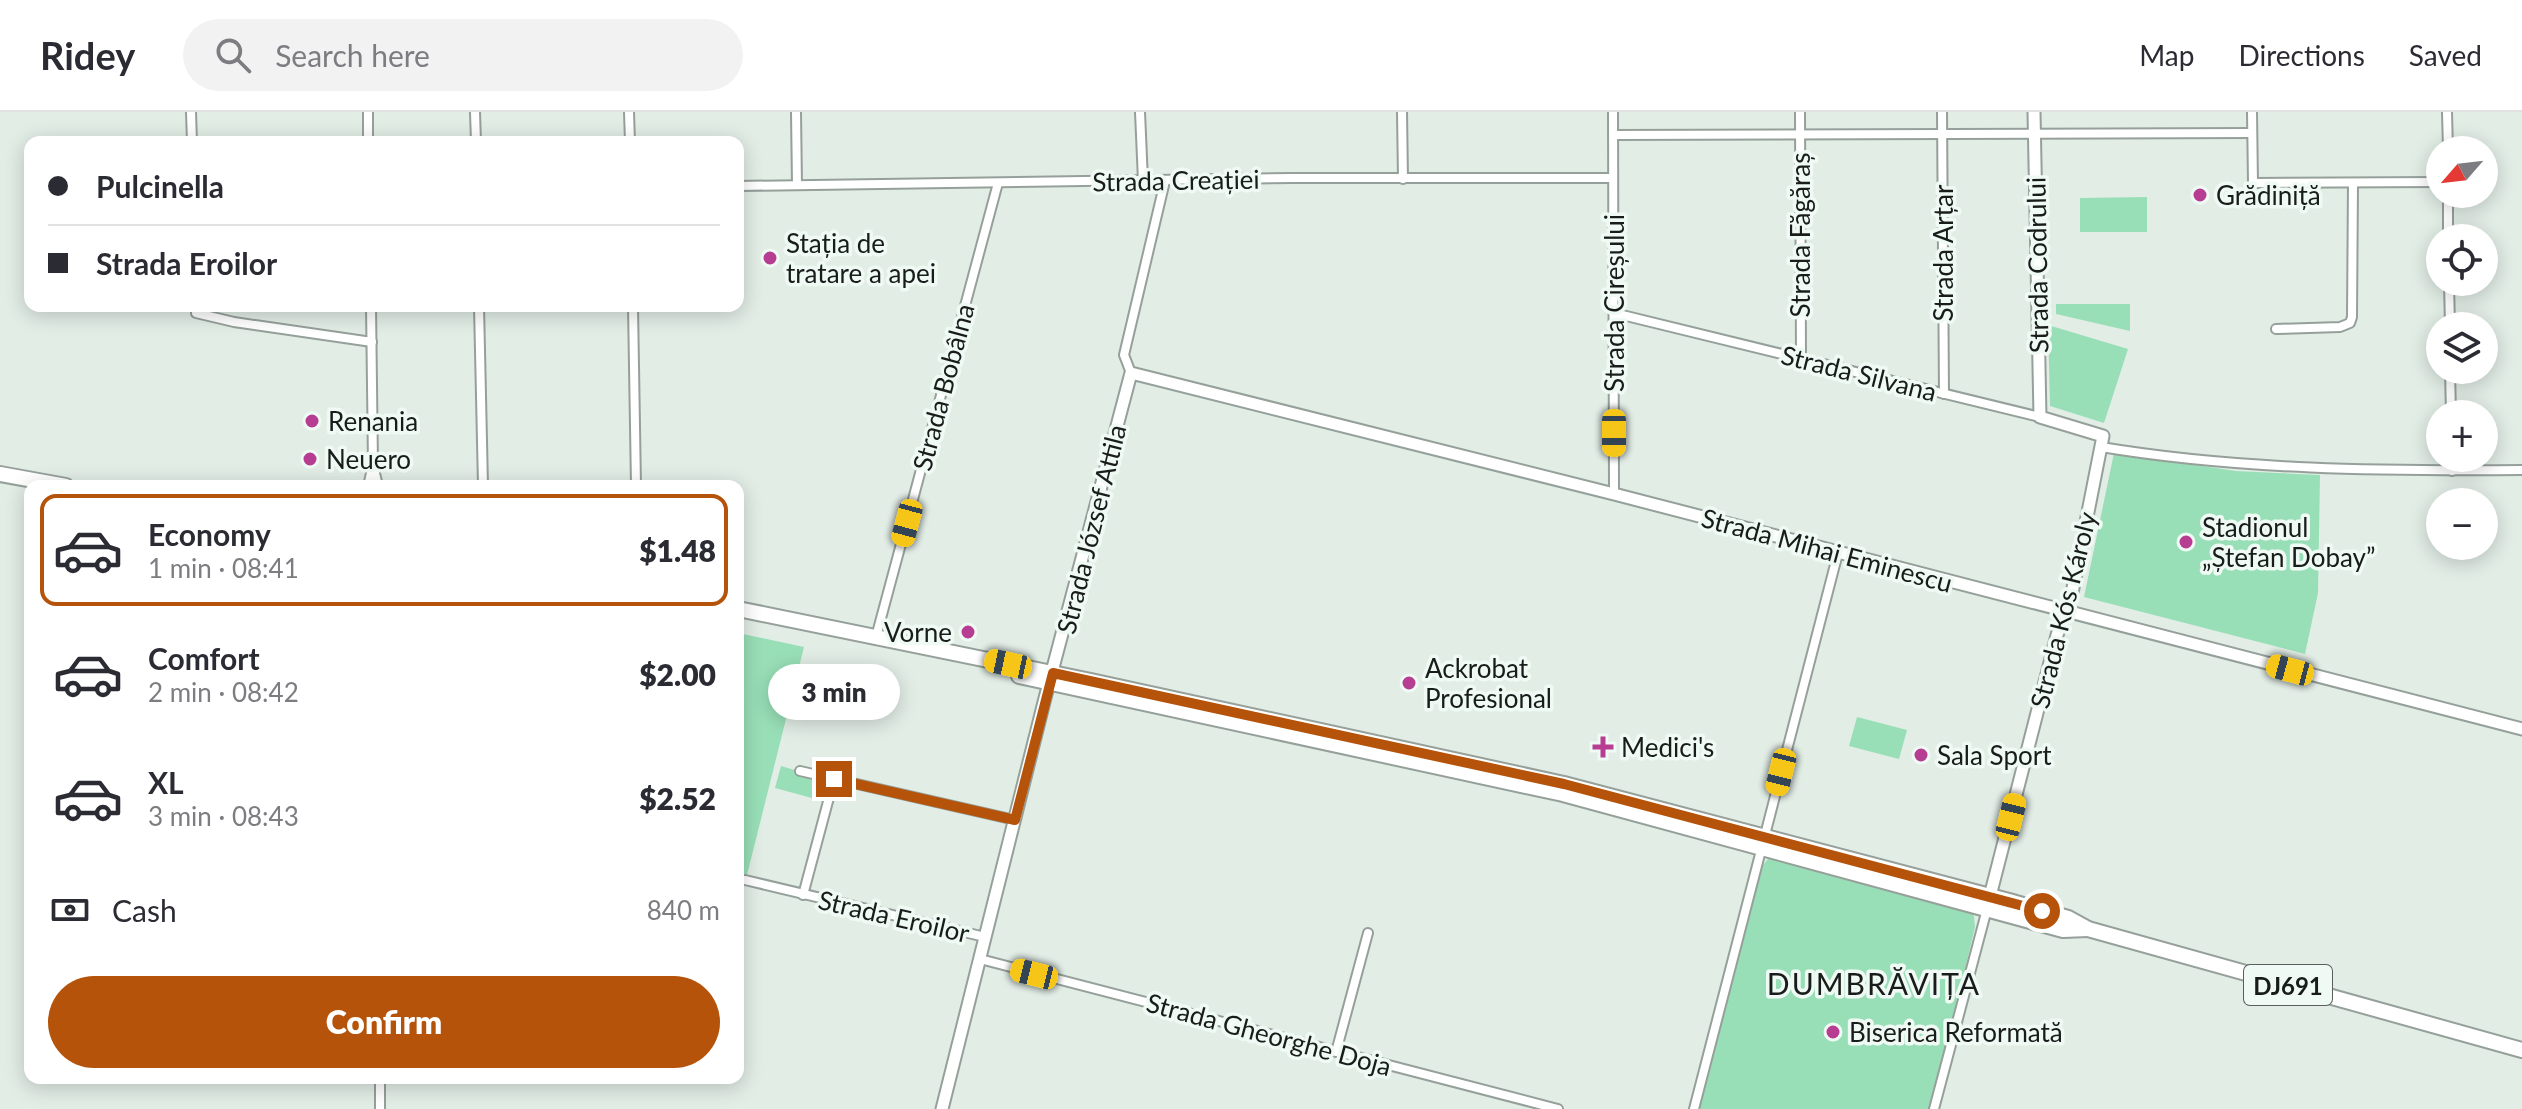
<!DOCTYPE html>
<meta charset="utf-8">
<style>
:root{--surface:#fff;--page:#f2f2f3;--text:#2b2b33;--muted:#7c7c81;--line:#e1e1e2;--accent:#b45309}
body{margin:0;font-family:Lato,sans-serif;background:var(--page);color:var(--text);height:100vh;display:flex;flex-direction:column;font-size:30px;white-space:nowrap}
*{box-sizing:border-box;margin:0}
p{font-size:26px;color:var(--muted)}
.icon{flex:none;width:44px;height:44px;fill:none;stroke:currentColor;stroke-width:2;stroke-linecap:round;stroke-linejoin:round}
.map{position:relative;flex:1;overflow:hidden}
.drawer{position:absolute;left:24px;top:368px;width:720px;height:604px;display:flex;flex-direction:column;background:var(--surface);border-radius:16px;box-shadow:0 4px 20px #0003}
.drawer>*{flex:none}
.top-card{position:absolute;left:24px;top:24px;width:720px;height:176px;border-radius:16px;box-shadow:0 4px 20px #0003;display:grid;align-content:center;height:176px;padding:0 24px;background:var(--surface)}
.needle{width:52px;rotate:242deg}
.tools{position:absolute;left:2426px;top:24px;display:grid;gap:16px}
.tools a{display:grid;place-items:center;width:72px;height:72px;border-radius:50%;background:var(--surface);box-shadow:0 4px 20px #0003;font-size:40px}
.end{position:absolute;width:36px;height:36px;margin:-18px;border:10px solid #b45309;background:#fff;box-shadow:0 0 0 4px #fff}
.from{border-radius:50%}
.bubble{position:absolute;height:56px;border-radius:28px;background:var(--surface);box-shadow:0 4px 20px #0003;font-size:26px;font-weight:800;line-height:56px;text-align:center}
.car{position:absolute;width:24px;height:48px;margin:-24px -12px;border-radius:10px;box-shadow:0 0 6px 2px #0007;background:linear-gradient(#f5c518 24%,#345 0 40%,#f5c518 0 76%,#345 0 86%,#f5c518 0)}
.top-card b{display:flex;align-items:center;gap:28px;height:76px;font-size:30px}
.top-card b+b{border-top:2px solid var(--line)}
.top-card i{width:20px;height:20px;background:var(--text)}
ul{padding:14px 0 0;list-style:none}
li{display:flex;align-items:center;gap:24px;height:112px;margin:0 16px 12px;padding:0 8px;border:4px solid transparent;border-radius:16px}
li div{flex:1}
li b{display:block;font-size:30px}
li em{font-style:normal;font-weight:800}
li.current{border-color:var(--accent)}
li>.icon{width:72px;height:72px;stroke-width:1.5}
.pay{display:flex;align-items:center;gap:20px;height:88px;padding:0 24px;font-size:30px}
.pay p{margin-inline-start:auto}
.primary-button{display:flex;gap:16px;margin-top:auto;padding:16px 24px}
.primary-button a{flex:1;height:92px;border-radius:48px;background:var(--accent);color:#fff;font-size:32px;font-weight:800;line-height:92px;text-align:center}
header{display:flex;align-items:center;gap:48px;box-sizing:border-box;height:112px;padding:0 40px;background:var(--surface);border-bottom:2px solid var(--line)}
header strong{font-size:38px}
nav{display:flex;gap:44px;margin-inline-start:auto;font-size:28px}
.search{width:560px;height:72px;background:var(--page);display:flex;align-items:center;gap:20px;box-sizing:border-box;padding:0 28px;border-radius:44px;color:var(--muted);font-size:30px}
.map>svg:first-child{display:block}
.green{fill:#98dfb7}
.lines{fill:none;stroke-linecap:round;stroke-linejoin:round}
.minor-casing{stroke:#96a09a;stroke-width:12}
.tertiary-casing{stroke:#96a09a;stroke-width:15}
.primary-casing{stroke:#96a09a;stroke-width:18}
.minor{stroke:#fff;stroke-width:8}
.tertiary{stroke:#fff;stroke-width:11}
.primary{stroke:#fff;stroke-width:14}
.route{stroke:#b45309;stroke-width:10}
.poi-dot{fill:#b63d91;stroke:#f0faf4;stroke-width:3}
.labels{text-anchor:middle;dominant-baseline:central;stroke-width:7;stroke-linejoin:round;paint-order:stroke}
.shield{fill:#f0faf4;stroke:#595f5b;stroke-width:2}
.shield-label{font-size:24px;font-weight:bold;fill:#181c1a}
.street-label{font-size:26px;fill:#181c1a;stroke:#f0faf4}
.poi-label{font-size:26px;fill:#181c1a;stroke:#f0faf4;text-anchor:start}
.quarter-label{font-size:30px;letter-spacing:2px;fill:#181c1a;stroke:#f0faf4}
</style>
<header>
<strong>Ridey</strong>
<div class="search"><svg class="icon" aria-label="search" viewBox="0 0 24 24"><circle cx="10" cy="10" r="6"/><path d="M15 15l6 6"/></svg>Search here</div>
<nav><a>Map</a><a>Directions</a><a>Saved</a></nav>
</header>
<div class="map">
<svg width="2522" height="997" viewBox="0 0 2522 997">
<rect width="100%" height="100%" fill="#e2ede6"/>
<g class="green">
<polygon points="2147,85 2147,120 2080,120 2080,86"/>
<polygon points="2056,192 2130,192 2130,219 2056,202"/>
<polygon points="2048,213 2128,237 2104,311 2050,294"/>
<polygon points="2114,341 2236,359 2320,363 2318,481 2305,542 2084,485"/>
<polygon points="738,521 804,535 738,799"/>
<polygon points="1857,605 1907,618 1899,647 1849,634"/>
<polygon points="781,654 828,668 823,689 775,676"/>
<polygon points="1775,744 1968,796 1974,804 1975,815 1932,997 1695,997 1763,753 1768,747"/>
</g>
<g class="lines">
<g class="minor-casing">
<g id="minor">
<polyline points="191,0 192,30"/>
<polyline points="368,0 368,30"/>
<polyline points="475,0 476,30"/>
<polyline points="629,0 630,30"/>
<polyline points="796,0 797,73"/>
<polyline points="1140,0 1143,69"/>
<polyline points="1402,0 1403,67"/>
<polyline points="1613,0 1614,382"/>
<polyline points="1800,0 1801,247"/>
<polyline points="1942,0 1944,282"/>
<polyline points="2252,0 2253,71 2440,70"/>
<polyline points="2447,0 2448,38"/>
<polyline points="1613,23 2252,21"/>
<polyline points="738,74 1292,66 1613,66"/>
<polyline points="2448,82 2448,126"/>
<polyline points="2449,170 2450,214"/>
<polyline points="196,194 196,201 234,210 372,230"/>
<polyline points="371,194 373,353 378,374"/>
<polyline points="479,194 483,374"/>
<polyline points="633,194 636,374"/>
<polyline points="1614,201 2040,305"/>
<polyline points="2276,217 2340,215 2350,211 2352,205 2353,71"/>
<polyline points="2450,258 2451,302"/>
<polyline points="1131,261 1124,243 1165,69"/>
<path d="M2101,335c139,23 280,24 421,23"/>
<polyline points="2452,346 2452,359"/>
<polyline points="368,374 372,357"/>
<polyline points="876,525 998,71"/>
<polyline points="800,659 1015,708"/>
<polyline points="745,768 985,825"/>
<polyline points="803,783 834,667"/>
<polyline points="980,847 1558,997"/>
<polyline points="1336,940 1368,821"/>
<polyline points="380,966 380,997"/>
<polyline points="1694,997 1838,441"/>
<polyline points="1934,997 1987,797"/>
</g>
</g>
<g class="tertiary-casing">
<g id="tertiary">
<polyline points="1989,788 2057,523 2072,481 2103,324 2040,305 2034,0"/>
<polyline points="942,997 1045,586 1131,261 1614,382 2522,617"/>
</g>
</g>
<g class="primary-casing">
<g id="primary">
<polyline points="0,362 66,374"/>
<polyline points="738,497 1091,569 1564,672 2009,789 2068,806 2088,817 2522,938"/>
<polyline points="1019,564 1563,682 2063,818 2088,817"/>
</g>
</g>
<use href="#minor" class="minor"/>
<use href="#tertiary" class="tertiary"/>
<use href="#primary" class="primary"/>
</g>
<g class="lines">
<polyline class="route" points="834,667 1015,708 1053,561 1564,672 2042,799"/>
</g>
<g class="poi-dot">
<circle cx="2200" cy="83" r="8"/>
<circle cx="770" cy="146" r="8"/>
<circle cx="312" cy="309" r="8"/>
<circle cx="310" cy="347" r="8"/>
<circle cx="2186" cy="430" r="8"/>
<circle cx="968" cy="520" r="8"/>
<circle cx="1409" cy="571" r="8"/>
<path d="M1599 623h8v8h8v8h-8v8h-8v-8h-8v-8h8z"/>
<circle cx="1921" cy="643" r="8"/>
<circle cx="1833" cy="920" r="8"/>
</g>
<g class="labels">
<rect class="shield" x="2244" y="853" width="88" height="40" rx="6"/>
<g class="shield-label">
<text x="2288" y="873">DJ691</text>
</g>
<g class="street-label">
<text transform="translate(1176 68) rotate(-1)">Strada Creației</text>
<text transform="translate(1800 123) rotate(-90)">Strada Făgăraș</text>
<text transform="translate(1943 141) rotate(-90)">Strada Arțar</text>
<text transform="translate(2037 153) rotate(-91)">Strada Codrului</text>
<text transform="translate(1614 191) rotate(-90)">Strada Cireșului</text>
<text transform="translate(1859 261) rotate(14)">Strada Silvana</text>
<text transform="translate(943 275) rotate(-75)">Strada Bobâlna</text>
<text transform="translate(1091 417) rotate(-76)">Strada József Attila</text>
<text transform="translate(1827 438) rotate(15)">Strada Mihai Eminescu</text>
<text transform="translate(2063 498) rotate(-76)">Strada Kós Károly</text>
<text transform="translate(894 804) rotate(13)">Strada Eroilor</text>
<text transform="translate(1269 922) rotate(15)">Strada Gheorghe Doja</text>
</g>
<g class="poi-label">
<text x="2216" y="83">Grădiniță</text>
<text x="786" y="131">Stația de<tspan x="786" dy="30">tratare a apei</tspan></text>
<text x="328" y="309">Renania</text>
<text x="326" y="347">Neuero</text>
<text x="2202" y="415">Stadionul<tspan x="2202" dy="30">„Ștefan Dobay”</tspan></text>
<text x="952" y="520" text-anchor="end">Vorne</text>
<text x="1425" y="556">Ackrobat<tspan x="1425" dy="30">Profesional</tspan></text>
<text x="1621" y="635">Medici's</text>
<text x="1937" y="643">Sala Sport</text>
<text x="1849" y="920">Biserica Reformată</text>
</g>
<g class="quarter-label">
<text x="1874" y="871">DUMBRĂVIȚA</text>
</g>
</g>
</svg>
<div class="tools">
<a><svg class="needle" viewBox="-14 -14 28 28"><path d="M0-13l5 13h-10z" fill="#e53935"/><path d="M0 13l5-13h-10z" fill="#7c7c81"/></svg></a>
<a><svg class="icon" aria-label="locate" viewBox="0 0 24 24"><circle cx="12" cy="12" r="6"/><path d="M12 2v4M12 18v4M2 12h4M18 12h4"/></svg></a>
<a><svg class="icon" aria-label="layers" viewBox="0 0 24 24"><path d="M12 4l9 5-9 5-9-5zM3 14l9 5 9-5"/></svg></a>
<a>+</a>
<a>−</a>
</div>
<i class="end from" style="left:2042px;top:799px"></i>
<i class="end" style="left:834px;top:667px"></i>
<div class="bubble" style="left:768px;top:552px;width:132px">3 min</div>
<i class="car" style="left:1614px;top:321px;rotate:180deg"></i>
<i class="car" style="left:907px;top:411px;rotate:195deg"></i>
<i class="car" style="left:1008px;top:552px;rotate:282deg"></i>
<i class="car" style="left:2290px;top:558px;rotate:285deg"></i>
<i class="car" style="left:1781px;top:660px;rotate:194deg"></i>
<i class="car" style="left:2011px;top:705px;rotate:14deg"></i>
<i class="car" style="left:1034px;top:862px;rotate:284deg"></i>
<div class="top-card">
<b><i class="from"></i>Pulcinella</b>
<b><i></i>Strada Eroilor</b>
</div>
<section class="drawer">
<ul>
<li class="current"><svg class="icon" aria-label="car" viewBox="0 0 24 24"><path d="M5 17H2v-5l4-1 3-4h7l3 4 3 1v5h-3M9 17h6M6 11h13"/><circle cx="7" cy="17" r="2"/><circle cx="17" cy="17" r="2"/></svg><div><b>Economy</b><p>1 min · 08:41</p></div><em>$1.48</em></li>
<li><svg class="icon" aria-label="car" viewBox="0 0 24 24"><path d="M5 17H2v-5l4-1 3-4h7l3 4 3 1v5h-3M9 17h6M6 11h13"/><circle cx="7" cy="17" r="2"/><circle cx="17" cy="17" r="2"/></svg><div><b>Comfort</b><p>2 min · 08:42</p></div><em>$2.00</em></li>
<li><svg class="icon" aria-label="car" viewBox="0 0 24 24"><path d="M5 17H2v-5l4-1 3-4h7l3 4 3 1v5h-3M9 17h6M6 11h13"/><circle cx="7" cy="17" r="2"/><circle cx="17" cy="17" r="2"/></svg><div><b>XL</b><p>3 min · 08:43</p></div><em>$2.52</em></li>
</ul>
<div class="pay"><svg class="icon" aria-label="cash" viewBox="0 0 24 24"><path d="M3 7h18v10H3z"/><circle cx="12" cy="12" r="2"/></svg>Cash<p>840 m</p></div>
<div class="primary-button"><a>Confirm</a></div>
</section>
</div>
